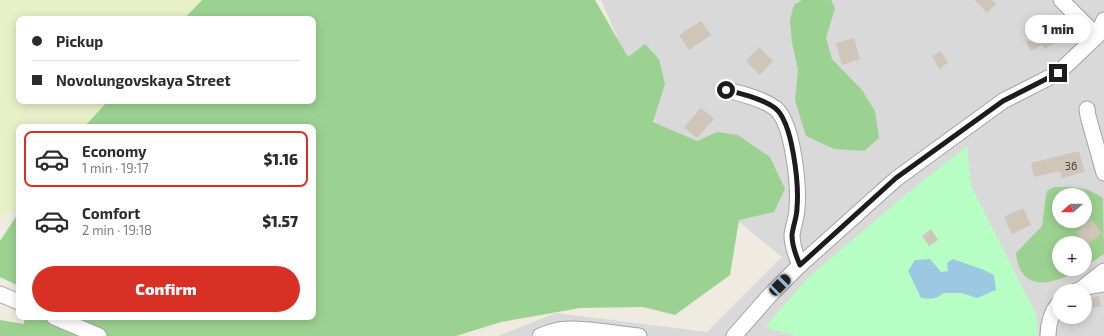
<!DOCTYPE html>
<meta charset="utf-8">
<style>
:root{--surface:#fff;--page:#f7f7f7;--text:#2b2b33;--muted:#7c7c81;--line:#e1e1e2;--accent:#d93025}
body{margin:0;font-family:"Exo 2",sans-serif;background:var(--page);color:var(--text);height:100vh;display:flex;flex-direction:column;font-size:15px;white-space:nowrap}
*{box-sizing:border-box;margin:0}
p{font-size:13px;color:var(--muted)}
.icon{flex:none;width:22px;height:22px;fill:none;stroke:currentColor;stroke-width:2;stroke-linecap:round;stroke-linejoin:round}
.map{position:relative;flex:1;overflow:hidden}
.side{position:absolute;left:16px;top:124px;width:300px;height:196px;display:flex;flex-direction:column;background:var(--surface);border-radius:8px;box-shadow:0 2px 10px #0003}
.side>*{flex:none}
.top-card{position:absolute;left:16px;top:16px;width:300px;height:88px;border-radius:8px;box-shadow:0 2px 10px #0003;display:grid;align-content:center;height:88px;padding:0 16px;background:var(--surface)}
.needle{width:26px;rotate:249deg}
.buttons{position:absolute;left:1052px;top:188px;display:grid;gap:8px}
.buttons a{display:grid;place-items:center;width:40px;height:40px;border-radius:50%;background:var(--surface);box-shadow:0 2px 10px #0003;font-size:20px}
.end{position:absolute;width:18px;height:18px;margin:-9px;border:5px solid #1c1c1c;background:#fff;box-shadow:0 0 0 2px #fff}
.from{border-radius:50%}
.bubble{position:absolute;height:28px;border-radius:14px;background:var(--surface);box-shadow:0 2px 10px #0003;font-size:13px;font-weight:800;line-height:28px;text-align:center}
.car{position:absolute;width:12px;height:24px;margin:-12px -6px;border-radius:5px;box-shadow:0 0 3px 1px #0007;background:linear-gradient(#222 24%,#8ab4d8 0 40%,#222 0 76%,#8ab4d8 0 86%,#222 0)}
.top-card b{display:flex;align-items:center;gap:14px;height:38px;font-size:15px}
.top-card b+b{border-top:1px solid var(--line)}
.top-card i{width:10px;height:10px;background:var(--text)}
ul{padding:7px 0 0;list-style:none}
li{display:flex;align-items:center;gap:12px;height:56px;margin:0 8px 6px;padding:0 8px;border:2px solid transparent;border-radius:8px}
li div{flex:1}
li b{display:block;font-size:15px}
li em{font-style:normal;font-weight:800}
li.active{border-color:var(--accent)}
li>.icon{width:36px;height:36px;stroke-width:1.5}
.action{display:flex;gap:8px;margin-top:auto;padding:8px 16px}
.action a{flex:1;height:46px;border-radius:24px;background:var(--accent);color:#fff;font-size:16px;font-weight:800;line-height:46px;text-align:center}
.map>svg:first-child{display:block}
.residential{fill:#dad9d9;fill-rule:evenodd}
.farmland{fill:#e8f0c9}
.forest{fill:#9cd291;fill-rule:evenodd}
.park{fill:#b7fec5}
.water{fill:#9cc9e1}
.building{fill:#cfc5b9}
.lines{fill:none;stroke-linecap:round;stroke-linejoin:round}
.minor-casing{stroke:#a3a3a3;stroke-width:17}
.minor{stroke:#fff;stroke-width:15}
.route{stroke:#1c1c1c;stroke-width:5}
.labels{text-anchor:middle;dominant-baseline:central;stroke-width:3.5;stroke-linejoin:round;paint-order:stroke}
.number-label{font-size:11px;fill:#494643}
</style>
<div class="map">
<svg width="1104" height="336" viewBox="0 0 1104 336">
<rect width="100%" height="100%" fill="#efebe0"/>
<path class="residential" d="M601,0h503v336h-606l58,-23 151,19 75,-75 -80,-65 -32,-35zM1059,195h26v26h-26zM1059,243h26v26h-26zM1059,291h26v26h-26z"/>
<polygon class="farmland" points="0,0 215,0 198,19 19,19 19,101 126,101 103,127 19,127 19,208 0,217"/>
<g class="forest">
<polygon points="202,0 595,0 628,57 645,44 659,59 665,84 653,122 697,141 717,132 738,135 770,157 785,189 774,212 739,220 730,275 675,315 643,307 580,308 501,322 456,336 0,336 0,320 24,324 24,317 313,317 313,127 84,127 108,101 313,101 313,19 184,19"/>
<polygon points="802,0 831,0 835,8 826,38 832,59 862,90 875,111 879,138 864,151 834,149 806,136 795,100 798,70 792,43 790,19 794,5"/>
<path d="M1054,187c21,0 31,-1 49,11l1,56 -19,13v-24h-26v26h22c-26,15 -61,26 -65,-16l26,-27 4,-31 1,-4zM1059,195h26v26h-26z"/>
<polygon points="19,212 19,286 0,277 0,241"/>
</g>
<polygon class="park" points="967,146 971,186 1036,314 1038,336 796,336 765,327 808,278 904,196"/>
<path class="water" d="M930,259l11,13 7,-1 -1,-8 6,-4 31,11 10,5 2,15 -19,8 -15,-5h-19c-7,7 -13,6 -22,5l-13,-27 7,-11z"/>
<g class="building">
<polygon points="975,0 992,0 996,4 987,13"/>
<polygon points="701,21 711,35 689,50 679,35"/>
<polygon points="1056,26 1063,39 1044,49 1042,45 1031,51 1026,42"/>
<polygon points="854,38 860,59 842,65 836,43"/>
<polygon points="759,47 773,61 760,75 746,61"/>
<polygon points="941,51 948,63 939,69 932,56"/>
<polygon points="701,108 714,119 697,138 684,127"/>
<polygon points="1079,151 1085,172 1062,178 1060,171 1034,177 1031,163"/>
<polygon points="1023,208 1031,225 1012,234 1004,217"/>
<polygon points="1091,219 1102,233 1087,245 1076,232"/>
<polygon points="931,229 938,240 929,246 922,236"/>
<polygon points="1099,296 1101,306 1085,309 1085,299"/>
</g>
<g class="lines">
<g class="minor-casing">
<g id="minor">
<polyline points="1061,0 1097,36"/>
<path d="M726,90c16,4 35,8 49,18 18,14 24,77 22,100 0,9 -4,18 -5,27 0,10 4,21 8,30"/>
<polyline points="1087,109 1088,116 1104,173"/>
<polyline points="1085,286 1104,271"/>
<polyline points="1076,291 1085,287 1104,284"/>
<polyline points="0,294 19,302"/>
<polyline points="54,317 99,336"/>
<path d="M540,336c8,-3 17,-7 27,-7 24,-1 48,5 72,7"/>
<polyline points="734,336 770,295 800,265 896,179 1003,101 1058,73 1097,36 1104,20"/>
<path d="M1048,336c0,-13 3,-23 11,-33"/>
</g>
</g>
<use href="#minor" class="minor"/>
</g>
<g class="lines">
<path class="route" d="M726,90c16,4 35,8 49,18 18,14 24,77 22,100 0,9 -4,18 -5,27 0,10 4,21 8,30l96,-87 107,-77 55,-28"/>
</g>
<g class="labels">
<g class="number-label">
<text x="1071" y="165">36</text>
</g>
</g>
</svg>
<div class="buttons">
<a><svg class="needle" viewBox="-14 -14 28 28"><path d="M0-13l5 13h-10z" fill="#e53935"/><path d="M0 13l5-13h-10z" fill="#7c7c81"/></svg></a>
<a>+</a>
<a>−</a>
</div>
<i class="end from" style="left:726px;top:90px"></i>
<i class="end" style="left:1058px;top:73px"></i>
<div class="bubble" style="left:1025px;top:15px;width:66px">1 min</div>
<i class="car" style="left:780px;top:285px;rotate:45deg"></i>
<div class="top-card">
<b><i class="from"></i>Pickup</b>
<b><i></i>Novolungovskaya Street</b>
</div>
<section class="side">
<ul>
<li class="active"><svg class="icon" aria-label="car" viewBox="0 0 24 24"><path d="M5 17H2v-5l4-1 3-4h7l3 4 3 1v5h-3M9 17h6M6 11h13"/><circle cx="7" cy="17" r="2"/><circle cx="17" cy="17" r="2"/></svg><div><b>Economy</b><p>1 min · 19:17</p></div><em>$1.16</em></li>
<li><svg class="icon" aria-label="car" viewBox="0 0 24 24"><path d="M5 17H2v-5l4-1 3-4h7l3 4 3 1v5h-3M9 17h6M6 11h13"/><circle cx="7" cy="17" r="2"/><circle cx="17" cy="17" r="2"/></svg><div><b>Comfort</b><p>2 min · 19:18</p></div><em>$1.57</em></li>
</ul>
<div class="action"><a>Confirm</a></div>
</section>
</div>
